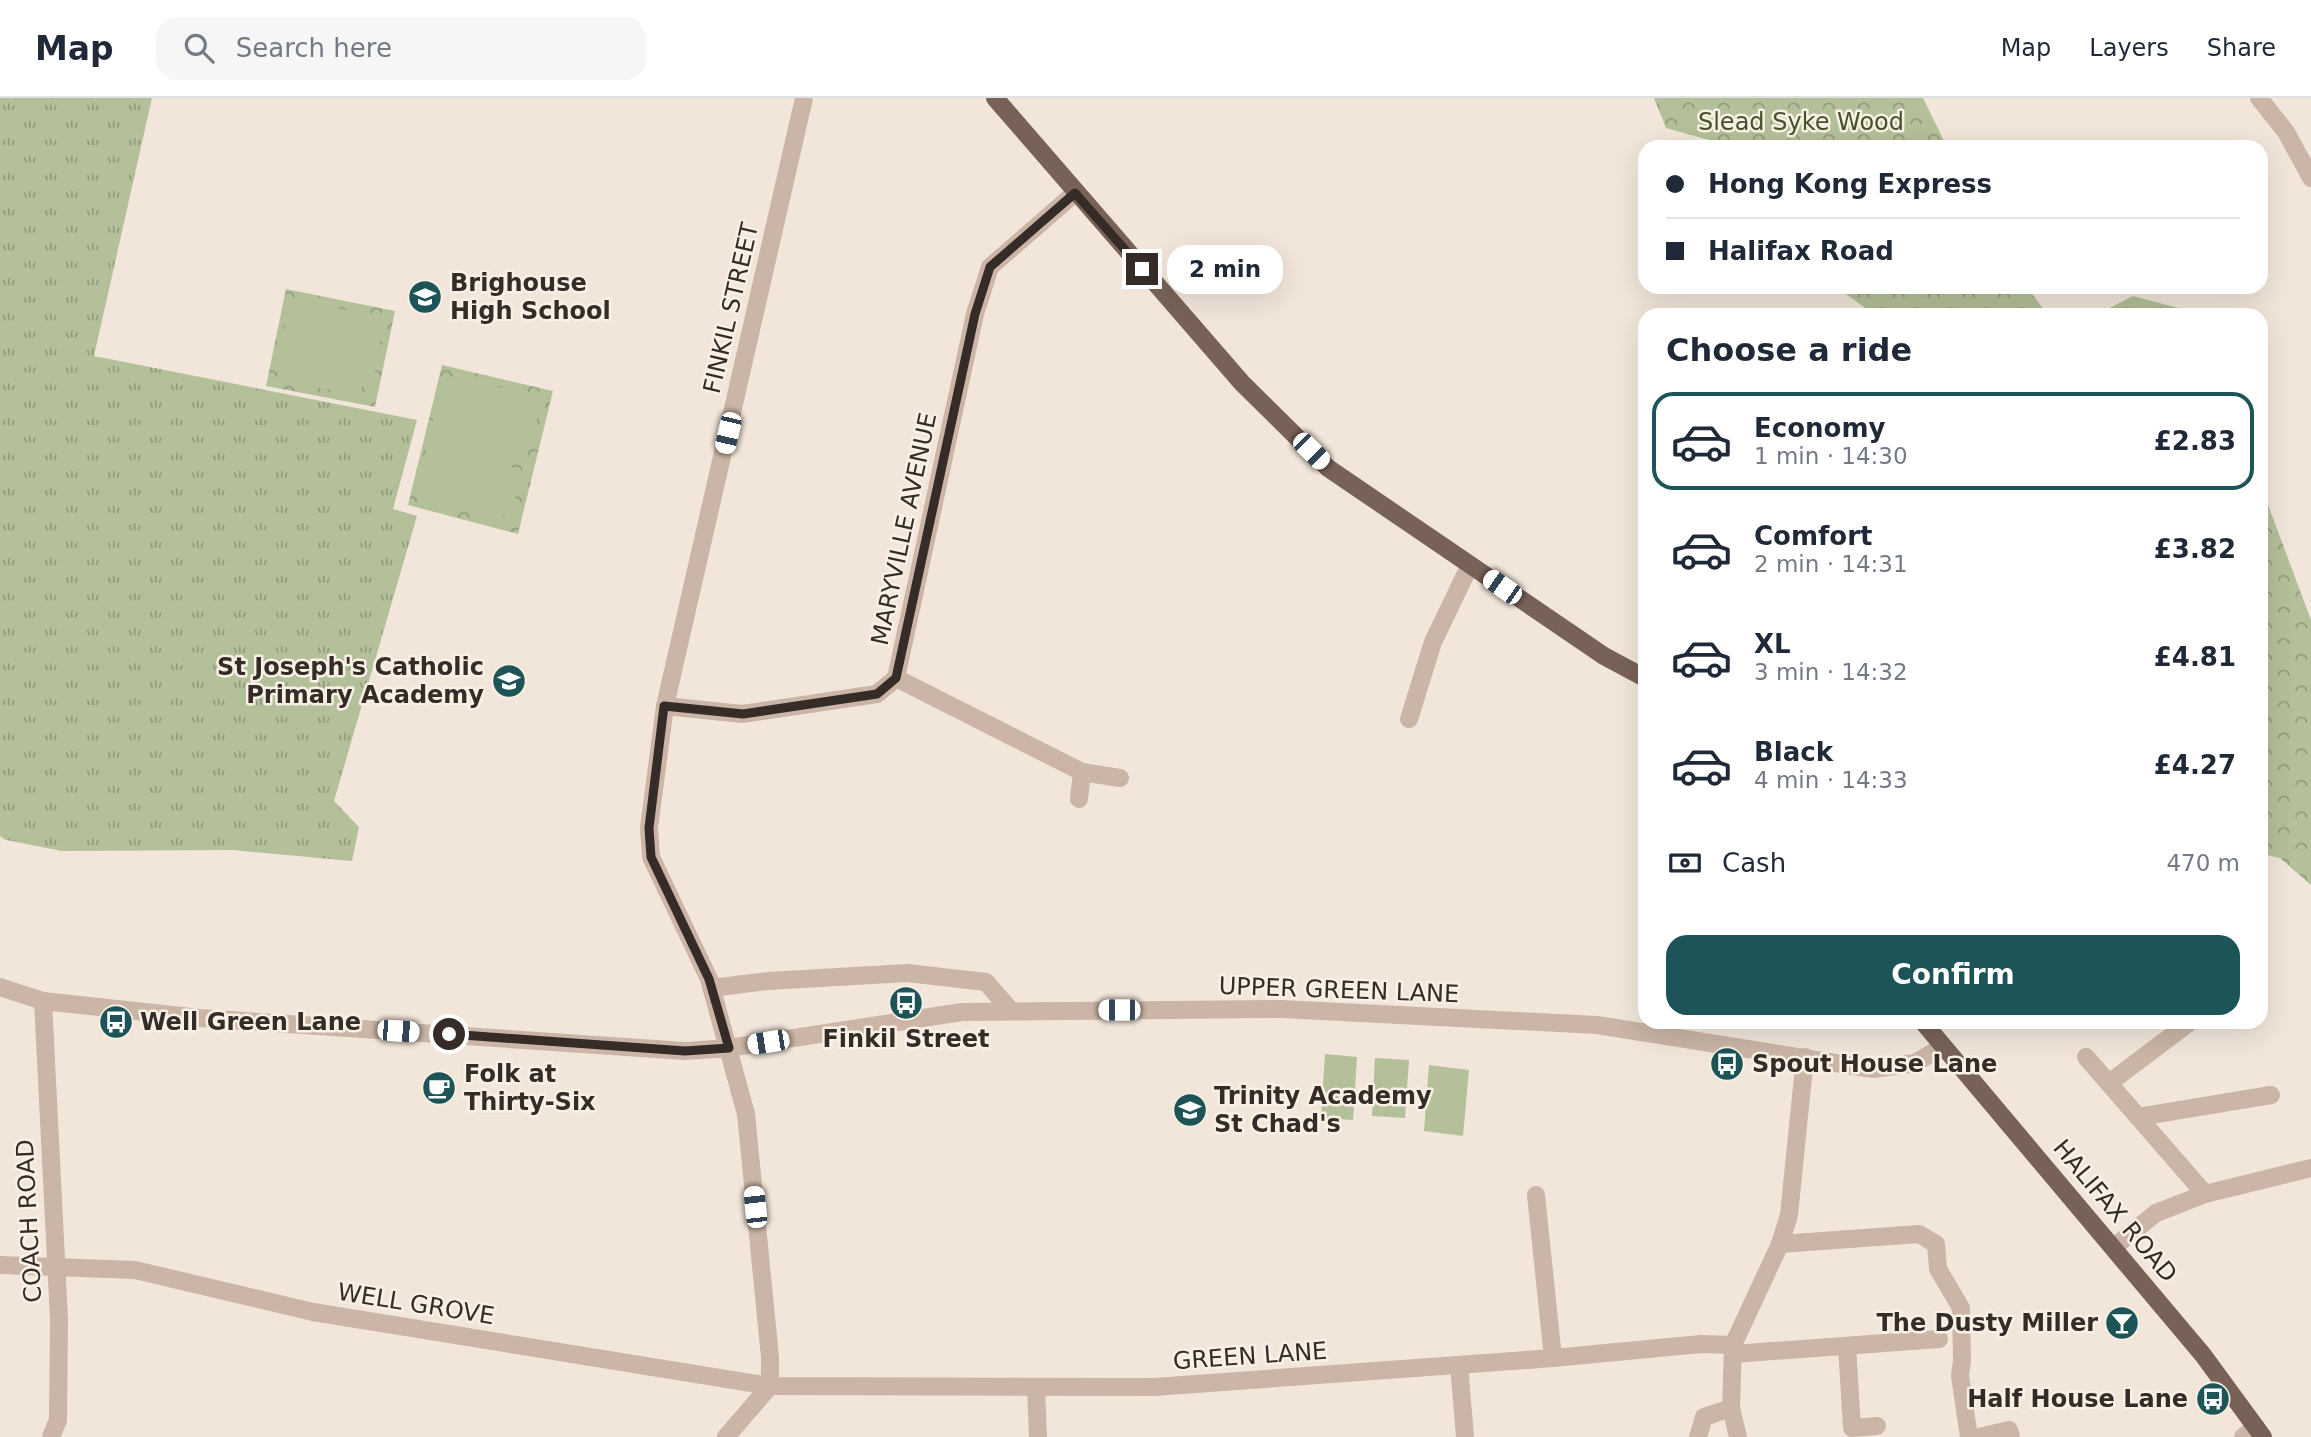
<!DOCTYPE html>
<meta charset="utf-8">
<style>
:root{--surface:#fff;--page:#f6f6f7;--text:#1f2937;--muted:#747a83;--line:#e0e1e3;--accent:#1c5457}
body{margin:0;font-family:"DejaVu Sans",sans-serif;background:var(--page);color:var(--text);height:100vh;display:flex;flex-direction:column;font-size:26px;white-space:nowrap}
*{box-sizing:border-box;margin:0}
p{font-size:23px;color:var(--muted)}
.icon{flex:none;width:38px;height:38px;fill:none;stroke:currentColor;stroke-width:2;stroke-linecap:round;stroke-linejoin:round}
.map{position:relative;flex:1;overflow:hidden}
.sheet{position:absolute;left:1638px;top:210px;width:630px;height:721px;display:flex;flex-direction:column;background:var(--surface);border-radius:21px;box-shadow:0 7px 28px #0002}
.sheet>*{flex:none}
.guide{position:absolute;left:1638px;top:42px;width:630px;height:154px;border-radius:21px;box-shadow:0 7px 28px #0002;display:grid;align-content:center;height:154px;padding:0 28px;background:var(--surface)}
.end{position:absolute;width:32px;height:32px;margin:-16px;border:9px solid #352b27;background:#fff;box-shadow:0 0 0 4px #fff}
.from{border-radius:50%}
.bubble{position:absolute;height:49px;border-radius:21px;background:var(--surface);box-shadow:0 7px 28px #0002;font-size:23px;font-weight:600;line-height:49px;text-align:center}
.car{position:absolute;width:21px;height:42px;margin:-21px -10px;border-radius:9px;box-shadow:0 0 5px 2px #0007;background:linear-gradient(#fff 24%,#345 0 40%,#fff 0 76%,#345 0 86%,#fff 0)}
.guide b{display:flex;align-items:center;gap:24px;height:66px;font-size:26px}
.guide b+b{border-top:2px solid var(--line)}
.guide i{width:18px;height:18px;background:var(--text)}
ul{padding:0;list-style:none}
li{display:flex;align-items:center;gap:21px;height:98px;margin:0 14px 10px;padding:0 14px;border:4px solid transparent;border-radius:21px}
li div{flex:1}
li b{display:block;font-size:26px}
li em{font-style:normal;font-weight:600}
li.active{border-color:var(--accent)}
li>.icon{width:63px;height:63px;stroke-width:1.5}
h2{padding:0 28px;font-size:32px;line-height:84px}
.pay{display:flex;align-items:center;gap:18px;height:77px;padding:0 28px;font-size:26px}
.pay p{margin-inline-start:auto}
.cta{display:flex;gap:14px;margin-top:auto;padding:14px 28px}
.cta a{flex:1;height:80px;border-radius:21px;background:var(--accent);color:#fff;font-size:28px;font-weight:600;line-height:80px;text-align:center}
header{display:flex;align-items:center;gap:42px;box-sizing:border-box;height:98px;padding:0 35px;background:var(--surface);border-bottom:2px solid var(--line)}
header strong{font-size:33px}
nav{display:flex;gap:38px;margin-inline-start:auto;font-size:24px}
.search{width:490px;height:63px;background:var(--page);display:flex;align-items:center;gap:18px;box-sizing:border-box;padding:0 24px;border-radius:21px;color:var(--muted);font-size:26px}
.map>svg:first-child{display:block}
.grass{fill:url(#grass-tufts)}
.forest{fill:url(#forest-crowns)}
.garden{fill:#b4c09a}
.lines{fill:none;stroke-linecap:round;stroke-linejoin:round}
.minor{stroke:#cab5a6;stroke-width:18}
.primary{stroke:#786258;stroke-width:18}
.route{stroke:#352b27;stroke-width:9}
.labels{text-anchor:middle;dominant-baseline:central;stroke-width:5;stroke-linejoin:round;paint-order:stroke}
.park-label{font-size:24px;fill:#46542a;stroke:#f9f0e6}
.poi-label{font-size:24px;font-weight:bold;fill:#352b27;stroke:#f9f0e6;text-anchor:start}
.street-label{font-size:24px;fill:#352b27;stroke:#f9f0e6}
</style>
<header>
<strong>Map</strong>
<div class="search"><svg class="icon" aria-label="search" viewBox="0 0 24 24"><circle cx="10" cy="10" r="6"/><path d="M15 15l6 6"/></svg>Search here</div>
<nav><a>Map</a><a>Layers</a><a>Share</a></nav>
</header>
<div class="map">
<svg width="2311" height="1339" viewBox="0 0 2311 1339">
<defs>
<pattern id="grass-tufts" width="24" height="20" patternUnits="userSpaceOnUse" patternTransform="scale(1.75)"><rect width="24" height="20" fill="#b4c09a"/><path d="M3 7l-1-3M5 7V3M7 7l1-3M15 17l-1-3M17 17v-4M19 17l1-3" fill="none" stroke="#939c7e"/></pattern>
<pattern id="forest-crowns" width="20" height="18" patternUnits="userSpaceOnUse" patternTransform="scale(1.75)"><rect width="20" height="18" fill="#b4c09a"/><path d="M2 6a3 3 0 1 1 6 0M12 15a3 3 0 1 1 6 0" fill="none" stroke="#939c7e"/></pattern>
</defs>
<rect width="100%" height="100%" fill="#f2e6da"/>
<polygon class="grass" points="0,0 152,0 94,258 417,322 393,411 417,418 334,703 359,729 352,763 233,752 62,753 6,742 0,738"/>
<g class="forest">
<polygon points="1654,0 1923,0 1947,49 1734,49 1666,30"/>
<polygon points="1809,189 2027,189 2048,217 1875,217 1846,196 1804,193"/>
<polygon points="286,191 395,213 375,309 266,288"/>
<polygon points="2133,198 2186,212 2189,217 2096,217"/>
<polygon points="442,267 553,293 518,436 408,407"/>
<polygon points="2261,388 2311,522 2311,787 2280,760 2261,756"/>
</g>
<g class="garden">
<polygon points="300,203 376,218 373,233 382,235 373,284 363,282 360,297 285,284 288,267 277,264 287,216 297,218"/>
<polygon points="444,278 454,280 455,278 529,296 529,299 542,302 529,350 517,347 511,369 522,372 510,420 500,418 499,422 424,402 424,399 414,396 427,349 436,351 442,329 432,326"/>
<polygon points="1325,956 1357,959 1353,1022 1321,1020"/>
<polygon points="1375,960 1409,962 1405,1020 1372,1018"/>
<polygon points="1429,967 1469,972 1463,1038 1424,1033"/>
</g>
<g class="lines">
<g class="minor">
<polyline points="2259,0 2286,34 2311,80"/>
<polyline points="896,580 1082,674 1120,680"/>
<polyline points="665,608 742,616 877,596 896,580 975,216 990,169 1075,95"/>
<polyline points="1409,621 1433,544 1470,467"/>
<polyline points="1079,701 1082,674"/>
<polyline points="0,889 43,903 200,920 685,953 729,950 962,914 1282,911 1597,927 1873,971 1915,965 1942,949"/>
<polyline points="711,890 768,883 907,875 986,884 1011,913"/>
<polyline points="43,903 59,1221 58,1322 51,1339"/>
<polyline points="2086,959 2205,1096"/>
<polyline points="2109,985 2190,924"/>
<polyline points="2138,1019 2271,997"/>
<polyline points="1536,1097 1553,1260"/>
<polyline points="1780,1146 1919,1136 1936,1146 1938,1171 1961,1210 1962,1262 1960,1278 1969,1339"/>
<polyline points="2114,1149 2156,1115 2205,1096 2311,1070"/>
<polyline points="0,1167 135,1172 313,1214 770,1288 1154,1289 1553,1260 1701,1246 1733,1247"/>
<polyline points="1847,1248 1852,1330 1877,1328"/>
<polyline points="1733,1256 1939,1241"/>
<polyline points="1459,1267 1465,1339"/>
<polyline points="770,1288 770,1259 746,1016 709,881 651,759 649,730 665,608 804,0"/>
<polyline points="1036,1289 1038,1339"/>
<polyline points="726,1339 770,1288"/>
<polyline points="1698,1339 1704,1319 1731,1310"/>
<polyline points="1738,1339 1731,1310 1733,1247 1780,1146 1789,1117 1805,959"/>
<polyline points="1979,1339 2009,1332 2011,1339"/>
<polyline points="2243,1339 2256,1329"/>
</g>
<g class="primary">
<polyline points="995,0 1242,285 1328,370 1604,558 1645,580"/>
<polyline points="1923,924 2203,1257 2263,1339"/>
</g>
</g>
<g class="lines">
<polyline class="route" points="449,936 685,953 729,950 709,881 651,759 649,730 664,608 743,616 877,596 896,580 975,216 990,169 1075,95 1142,171"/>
</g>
<defs>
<g id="school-disc" transform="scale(1.75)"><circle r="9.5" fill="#1c5457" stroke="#f9f0e6"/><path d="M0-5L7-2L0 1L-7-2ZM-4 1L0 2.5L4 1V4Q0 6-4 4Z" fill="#fff"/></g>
<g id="bus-disc" transform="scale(1.75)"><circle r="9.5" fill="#1c5457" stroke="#f9f0e6"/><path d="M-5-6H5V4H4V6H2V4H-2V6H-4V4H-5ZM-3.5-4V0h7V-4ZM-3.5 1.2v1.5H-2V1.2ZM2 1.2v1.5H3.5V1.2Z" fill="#fff"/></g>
<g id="cafe-disc" transform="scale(1.75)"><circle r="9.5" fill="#1c5457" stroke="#f9f0e6"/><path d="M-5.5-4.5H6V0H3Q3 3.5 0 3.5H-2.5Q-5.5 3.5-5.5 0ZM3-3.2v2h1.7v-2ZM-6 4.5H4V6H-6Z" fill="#fff"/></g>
<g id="bar-disc" transform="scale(1.75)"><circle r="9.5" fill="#1c5457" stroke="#f9f0e6"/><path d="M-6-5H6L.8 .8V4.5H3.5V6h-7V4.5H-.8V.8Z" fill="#fff"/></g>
</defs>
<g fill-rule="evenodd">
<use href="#school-disc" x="425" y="199"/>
<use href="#school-disc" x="509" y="583"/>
<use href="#bus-disc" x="906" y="905"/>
<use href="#bus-disc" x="116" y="924"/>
<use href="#bus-disc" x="1727" y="966"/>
<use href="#cafe-disc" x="439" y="990"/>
<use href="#school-disc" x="1190" y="1012"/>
<use href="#bar-disc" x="2122" y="1225"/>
<use href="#bus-disc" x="2213" y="1301"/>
</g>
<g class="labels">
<g class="park-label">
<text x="1801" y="24">Slead Syke Wood</text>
</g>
<g class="poi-label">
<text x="450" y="185">Brighouse<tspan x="450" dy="28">High School</tspan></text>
<text x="484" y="569" text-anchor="end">St Joseph's Catholic<tspan x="484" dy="28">Primary Academy</tspan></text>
<text x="140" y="924">Well Green Lane</text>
<text x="906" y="941" text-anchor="middle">Finkil Street</text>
<text x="1752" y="966">Spout House Lane</text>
<text x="464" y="976">Folk at<tspan x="464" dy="28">Thirty-Six</tspan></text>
<text x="1214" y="998">Trinity Academy<tspan x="1214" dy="28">St Chad's</tspan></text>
<text x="2098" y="1225" text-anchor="end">The Dusty Miller</text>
<text x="2188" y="1301" text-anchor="end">Half House Lane</text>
</g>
<g class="street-label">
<text transform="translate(731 210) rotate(-77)">FINKIL STREET</text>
<text transform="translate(904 431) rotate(-78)">MARYVILLE AVENUE</text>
<text transform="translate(1339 892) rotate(2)">UPPER GREEN LANE</text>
<text transform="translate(2115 1113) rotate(50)">HALIFAX ROAD</text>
<text transform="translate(29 1123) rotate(-93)">COACH ROAD</text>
<text transform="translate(416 1206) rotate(9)">WELL GROVE</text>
<text transform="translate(1250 1258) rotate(-4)">GREEN LANE</text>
</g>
</g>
</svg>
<i class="end from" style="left:449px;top:936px"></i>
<i class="end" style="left:1142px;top:171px"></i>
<div class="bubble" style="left:1167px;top:147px;width:116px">2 min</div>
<i class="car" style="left:728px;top:335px;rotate:193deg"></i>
<i class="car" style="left:1311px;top:353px;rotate:135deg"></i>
<i class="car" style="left:1502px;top:489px;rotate:305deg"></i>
<i class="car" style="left:1119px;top:912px;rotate:270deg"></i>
<i class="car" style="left:398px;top:933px;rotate:94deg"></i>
<i class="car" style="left:768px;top:944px;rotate:261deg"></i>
<i class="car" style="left:755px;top:1109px;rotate:354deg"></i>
<div class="guide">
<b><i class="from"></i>Hong Kong Express</b>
<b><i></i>Halifax Road</b>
</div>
<section class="sheet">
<h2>Choose a ride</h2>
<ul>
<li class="active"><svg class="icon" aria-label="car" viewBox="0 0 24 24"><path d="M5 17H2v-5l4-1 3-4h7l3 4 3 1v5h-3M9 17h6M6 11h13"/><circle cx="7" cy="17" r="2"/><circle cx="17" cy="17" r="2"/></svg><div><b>Economy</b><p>1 min · 14:30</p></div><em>£2.83</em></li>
<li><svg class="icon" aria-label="car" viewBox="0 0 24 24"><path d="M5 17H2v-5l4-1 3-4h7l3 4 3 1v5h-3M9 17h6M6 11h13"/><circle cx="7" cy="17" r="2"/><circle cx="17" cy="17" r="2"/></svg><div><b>Comfort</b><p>2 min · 14:31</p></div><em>£3.82</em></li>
<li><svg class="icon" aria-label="car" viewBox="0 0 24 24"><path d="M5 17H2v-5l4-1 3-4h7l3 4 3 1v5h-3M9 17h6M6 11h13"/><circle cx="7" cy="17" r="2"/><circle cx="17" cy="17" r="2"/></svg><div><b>XL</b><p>3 min · 14:32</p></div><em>£4.81</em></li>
<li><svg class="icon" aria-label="car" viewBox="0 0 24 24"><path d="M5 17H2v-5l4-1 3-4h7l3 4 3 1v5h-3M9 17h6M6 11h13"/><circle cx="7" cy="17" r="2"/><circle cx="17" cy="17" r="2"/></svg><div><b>Black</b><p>4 min · 14:33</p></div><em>£4.27</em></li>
</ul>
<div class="pay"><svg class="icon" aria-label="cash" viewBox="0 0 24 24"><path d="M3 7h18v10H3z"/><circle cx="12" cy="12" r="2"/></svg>Cash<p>470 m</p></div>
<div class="cta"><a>Confirm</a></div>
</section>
</div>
